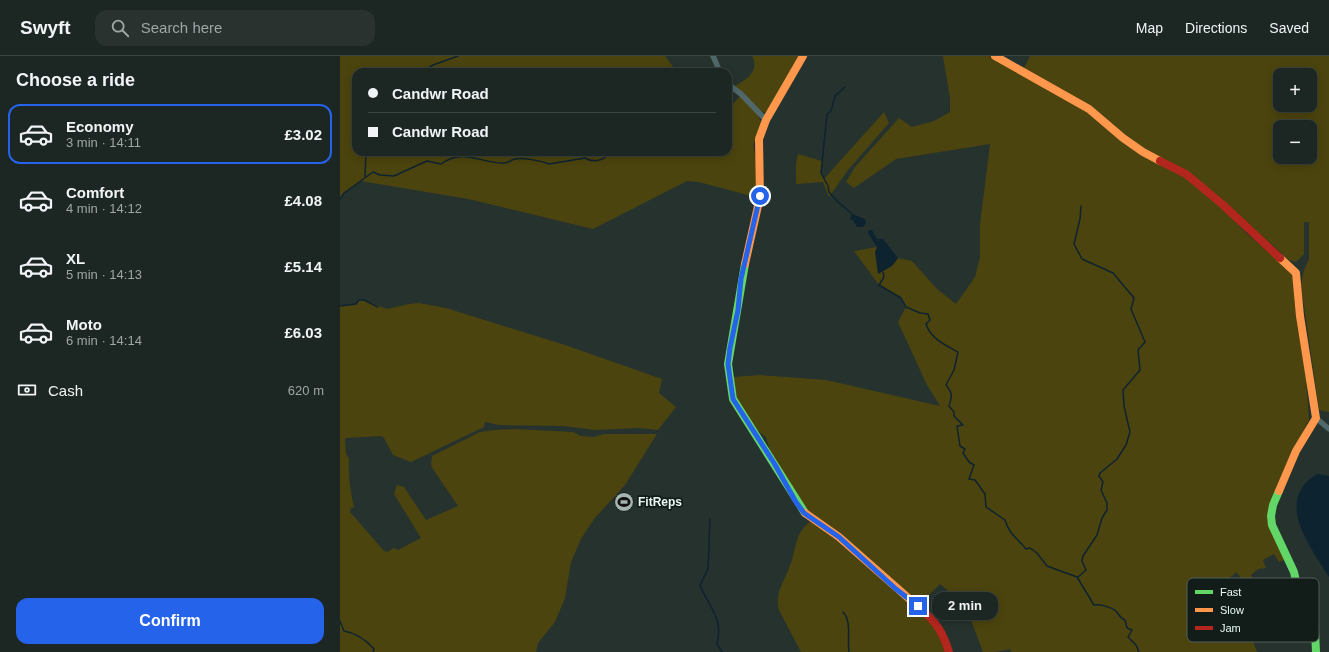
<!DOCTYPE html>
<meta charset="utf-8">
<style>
:root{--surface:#1c2622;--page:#29322f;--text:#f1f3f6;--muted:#a0a5a5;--line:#3a4340;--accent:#2563eb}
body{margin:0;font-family:Helvetica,sans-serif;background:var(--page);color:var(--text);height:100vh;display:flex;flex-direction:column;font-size:15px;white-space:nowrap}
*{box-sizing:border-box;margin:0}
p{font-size:13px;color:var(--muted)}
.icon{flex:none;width:22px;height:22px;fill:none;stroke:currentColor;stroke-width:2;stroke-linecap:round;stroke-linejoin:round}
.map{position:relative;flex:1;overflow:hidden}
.panel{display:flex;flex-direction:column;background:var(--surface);width:340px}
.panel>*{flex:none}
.top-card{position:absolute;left:12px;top:12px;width:380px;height:88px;border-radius:12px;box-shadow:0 2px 10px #0003,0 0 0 1px var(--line);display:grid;align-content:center;height:88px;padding:0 16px;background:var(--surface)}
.fabs{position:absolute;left:933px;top:12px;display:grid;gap:8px}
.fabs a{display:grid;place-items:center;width:44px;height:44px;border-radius:8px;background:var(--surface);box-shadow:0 2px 10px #0003,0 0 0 1px var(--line);font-size:20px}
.end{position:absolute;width:18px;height:18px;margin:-9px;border:5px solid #2563eb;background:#fff;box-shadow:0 0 0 2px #fff}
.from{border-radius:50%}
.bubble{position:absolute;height:28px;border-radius:12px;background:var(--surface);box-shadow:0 2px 10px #0003,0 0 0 1px var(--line);font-size:13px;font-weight:700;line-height:28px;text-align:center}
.top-card b{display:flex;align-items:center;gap:14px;height:38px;font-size:15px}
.top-card b+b{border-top:1px solid var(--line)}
.top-card i{width:10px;height:10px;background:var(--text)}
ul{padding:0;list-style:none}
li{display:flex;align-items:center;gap:12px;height:60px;margin:0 8px 6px;padding:0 8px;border:2px solid transparent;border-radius:12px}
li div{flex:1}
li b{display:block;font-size:15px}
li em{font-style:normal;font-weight:700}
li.on{border-color:var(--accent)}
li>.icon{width:36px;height:36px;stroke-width:1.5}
h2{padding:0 16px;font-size:18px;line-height:48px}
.pay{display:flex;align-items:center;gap:10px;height:44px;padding:0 16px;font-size:15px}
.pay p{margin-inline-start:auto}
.cta{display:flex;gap:8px;margin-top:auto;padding:8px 16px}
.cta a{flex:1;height:46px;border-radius:12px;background:var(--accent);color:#fff;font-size:16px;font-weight:700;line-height:46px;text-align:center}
header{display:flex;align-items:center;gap:24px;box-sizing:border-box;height:56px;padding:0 20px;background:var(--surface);border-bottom:1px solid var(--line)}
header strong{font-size:19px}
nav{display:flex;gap:22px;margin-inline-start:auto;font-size:14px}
.search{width:280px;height:36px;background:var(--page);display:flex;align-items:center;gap:10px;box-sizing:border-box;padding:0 14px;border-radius:12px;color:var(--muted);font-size:15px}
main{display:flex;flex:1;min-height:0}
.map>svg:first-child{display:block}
.green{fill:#4c440e;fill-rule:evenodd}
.water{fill:#0d2330}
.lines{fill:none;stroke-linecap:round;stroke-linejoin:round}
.stream{stroke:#0d2330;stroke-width:1.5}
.street{stroke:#50686a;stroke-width:5.5}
.fast{stroke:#63d668;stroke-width:8}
.slow{stroke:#ff974d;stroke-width:8}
.jam{stroke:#b3261e;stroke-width:8}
.route{stroke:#2563eb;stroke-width:5}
.labels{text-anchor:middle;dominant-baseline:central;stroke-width:3.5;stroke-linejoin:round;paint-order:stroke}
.poi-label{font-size:12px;font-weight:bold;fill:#e9f8f2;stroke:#121d19;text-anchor:start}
.key{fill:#121d19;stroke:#525f5a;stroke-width:1}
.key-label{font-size:11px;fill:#e9f8f2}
</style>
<header>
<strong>Swyft</strong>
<div class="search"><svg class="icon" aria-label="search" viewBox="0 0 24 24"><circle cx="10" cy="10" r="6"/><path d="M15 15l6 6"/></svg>Search here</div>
<nav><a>Map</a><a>Directions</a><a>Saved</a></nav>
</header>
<main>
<section class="panel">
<h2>Choose a ride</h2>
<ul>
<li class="on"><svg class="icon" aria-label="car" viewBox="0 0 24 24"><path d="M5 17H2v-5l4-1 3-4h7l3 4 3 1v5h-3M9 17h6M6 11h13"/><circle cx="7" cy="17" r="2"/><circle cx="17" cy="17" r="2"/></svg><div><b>Economy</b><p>3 min · 14:11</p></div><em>£3.02</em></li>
<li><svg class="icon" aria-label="car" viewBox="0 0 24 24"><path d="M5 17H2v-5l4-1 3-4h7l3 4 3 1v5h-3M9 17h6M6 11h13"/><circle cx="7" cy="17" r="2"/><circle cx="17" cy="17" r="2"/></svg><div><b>Comfort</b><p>4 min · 14:12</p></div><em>£4.08</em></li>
<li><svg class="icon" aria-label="car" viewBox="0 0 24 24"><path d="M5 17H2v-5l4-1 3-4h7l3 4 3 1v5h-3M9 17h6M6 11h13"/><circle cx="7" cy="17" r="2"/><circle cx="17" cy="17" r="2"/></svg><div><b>XL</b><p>5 min · 14:13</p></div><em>£5.14</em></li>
<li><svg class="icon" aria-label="car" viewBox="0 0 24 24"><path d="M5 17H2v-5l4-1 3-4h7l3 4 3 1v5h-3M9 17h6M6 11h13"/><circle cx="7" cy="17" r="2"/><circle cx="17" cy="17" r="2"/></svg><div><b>Moto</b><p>6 min · 14:14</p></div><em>£6.03</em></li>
</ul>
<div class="pay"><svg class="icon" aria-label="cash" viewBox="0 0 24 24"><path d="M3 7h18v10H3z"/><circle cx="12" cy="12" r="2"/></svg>Cash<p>620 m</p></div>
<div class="cta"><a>Confirm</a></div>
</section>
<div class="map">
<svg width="989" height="596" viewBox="0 0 989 596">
<rect width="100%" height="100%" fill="#25322e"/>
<g class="green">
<polygon points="0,0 325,0 337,16 16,16 16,96 388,96 388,54 400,40 417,57 421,66 413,90 417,105 418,124 415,141 359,126 347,125 253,173 128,143 21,125 4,137 0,143"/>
<path d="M412,0h49l-35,57 -5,-2 -26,-25c12,-7 25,-15 17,-30z"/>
<polygon points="603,0 649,0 748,55 845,121 880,150 907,178 953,217 965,309 969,364 953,395 927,461 947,503 939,506 934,498 923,504 926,512 918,513 911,519 915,526 908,530 896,516 886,526 888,528 893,527 901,539 890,558 906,566 917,596 671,596 670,593 656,596 643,596 628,556 631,554 600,528 580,548 572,543 463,452 430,396 426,381 412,370 398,347 394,321 420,319 486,324 600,350 586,327 558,266 566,251 561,242 539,229 514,195 537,191 552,210 558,202 572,205 597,233 616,248 635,221 640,201 640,168 650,88 556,103 514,132 506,126 515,111 559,62 572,71 594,65 610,56 610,42"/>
<path d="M690,0h299v356l-10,-2 -18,-125 3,-15 5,-11v-37h-5v32l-8,8 -7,-2 -71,-64 -32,-24 -34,-18 -129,-84zM940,19h30v30h-30zM940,71h30v30h-30z"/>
<polygon points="544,56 549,67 508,114 489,141 483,126 456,128 456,107 458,98 482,105 481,117 484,123"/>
<path d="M19,244h5l23,9 22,-5 10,-1 27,5 119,37 97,34 -3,14 17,14 -18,23 -19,-2 -44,2 -32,-4 -64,-1 -14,-3 -1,5 -73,35 -18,-7 -9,-17 -3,-2 -36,2 1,16 3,4c-1,17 1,32 5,49l-3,1 -1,4 34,39 3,1 7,-4 4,2 23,-12 -27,-44 3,-9 7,2 22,33 32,-14 -27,-40 1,-10 48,-24 14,-2 21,-1 58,3 8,4 13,1 10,-3h53l-32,51 -31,34 -13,20 -10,23 -6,36 -10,24 -17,21 -2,9h-196v-346l16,-2z"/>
<path d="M471,465l26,17 86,75 18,25 4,14h-144l-22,-42c-4,-18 4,-26 10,-42 8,-17 4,-34 22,-47z"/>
</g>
<g class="water">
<polygon points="512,158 525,163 526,167 523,171 517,171 513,164 510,164"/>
<polygon points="529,174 532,174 537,183 543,183 558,202 552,210 538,218 535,196 537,191 528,177"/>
<path d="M977,418l12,2v101c-18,-30 -56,-76 -12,-103z"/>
</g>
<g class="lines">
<g class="stream">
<polyline points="82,16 93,9 118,0"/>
<polyline points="505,31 495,40 491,55 487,58 481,117 488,130 489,136 496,144 512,158"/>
<polyline points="25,120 26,96"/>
<path d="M0,143l4,-6 29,-21 7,3 14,1 33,-15 14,3c21,-16 39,-1 62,-1 5,1 7,-3 12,-4 6,-2 27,2 34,5l36,-6c8,5 20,3 24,-6"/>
<path d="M543,216l1,5 -5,8 22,13 5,9 14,6 8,1 2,6 -4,4c5,15 19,21 32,28l-4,18 -8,15c7,8 6,12 3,21l5,6v4l9,9 -6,1 3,20 5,3 -2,4 6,9 5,3 -5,14 6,1 10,14 1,13 19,13c4,14 12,18 21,29l4,-1 7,5 10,13 30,11 17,28c6,-1 17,2 22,6 3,4 4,7 9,9l2,8 5,2 -4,7 8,8 3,7"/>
<polyline points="0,250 16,248 19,244 24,244 38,251"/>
<path d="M370,463l-2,50 -8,16c8,21 24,33 17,59l5,8"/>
<polyline points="738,521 746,514 742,505 743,500 757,479 762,462 767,454 767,447 761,434 763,426 759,420 760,417 777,403 786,389 790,376 784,350 783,334 800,314 798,294 805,286 791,253 794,242 773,217 742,203 734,188 740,163 741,150"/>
<path d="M503,556c9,9 4,28 6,40"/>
<path d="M0,565l4,10c12,2 22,9 30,18l-1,3"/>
</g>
<g class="street">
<polyline points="373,0 380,16"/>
<polyline points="388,28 401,38 426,64"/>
<polyline points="976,362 989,373"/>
</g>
<g class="fast">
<polyline points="405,208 388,308 393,343 465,457"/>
<polyline points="939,435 933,449 931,460 932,469 954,516 959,539 975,574 976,596"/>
</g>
<g class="slow">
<polyline points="655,0 749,53 783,82 803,96 820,105"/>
<polyline points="405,208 420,141 419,83 426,64 463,0"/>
<polyline points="939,435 956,395 976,362 960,260 956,217 940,202"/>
<polyline points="465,457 499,481 582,554"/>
</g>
<g class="jam">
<polyline points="820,105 846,118 882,148 940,202"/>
<path d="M582,554c15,13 21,23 27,42"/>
</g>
</g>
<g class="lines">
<polyline class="route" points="420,140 401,223 398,254 390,292 388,308 393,343 434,407 456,446 464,457 499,481 556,533 578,550"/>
</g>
<defs>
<g id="stadium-disc" transform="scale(1)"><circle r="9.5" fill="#a4b3ad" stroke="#121d19"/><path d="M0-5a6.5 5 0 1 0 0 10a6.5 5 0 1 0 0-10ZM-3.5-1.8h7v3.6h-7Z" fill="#111"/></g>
</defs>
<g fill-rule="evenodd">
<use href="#stadium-disc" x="284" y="446"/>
</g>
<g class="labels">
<g class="poi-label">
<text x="298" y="446">FitReps</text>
</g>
</g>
<rect x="847" y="522" width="132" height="64" rx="6" class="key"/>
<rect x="855" y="534" width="18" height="4" fill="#63d668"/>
<rect x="855" y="552" width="18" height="4" fill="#ff974d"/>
<rect x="855" y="570" width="18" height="4" fill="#b3261e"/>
<g class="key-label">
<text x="880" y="540">Fast</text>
<text x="880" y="558">Slow</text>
<text x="880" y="576">Jam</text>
</g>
</svg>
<div class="fabs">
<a>+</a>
<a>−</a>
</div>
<i class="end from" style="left:420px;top:140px"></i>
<i class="end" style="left:578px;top:550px"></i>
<div class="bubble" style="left:592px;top:536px;width:66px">2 min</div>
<div class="top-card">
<b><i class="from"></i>Candwr Road</b>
<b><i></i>Candwr Road</b>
</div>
</div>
</main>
